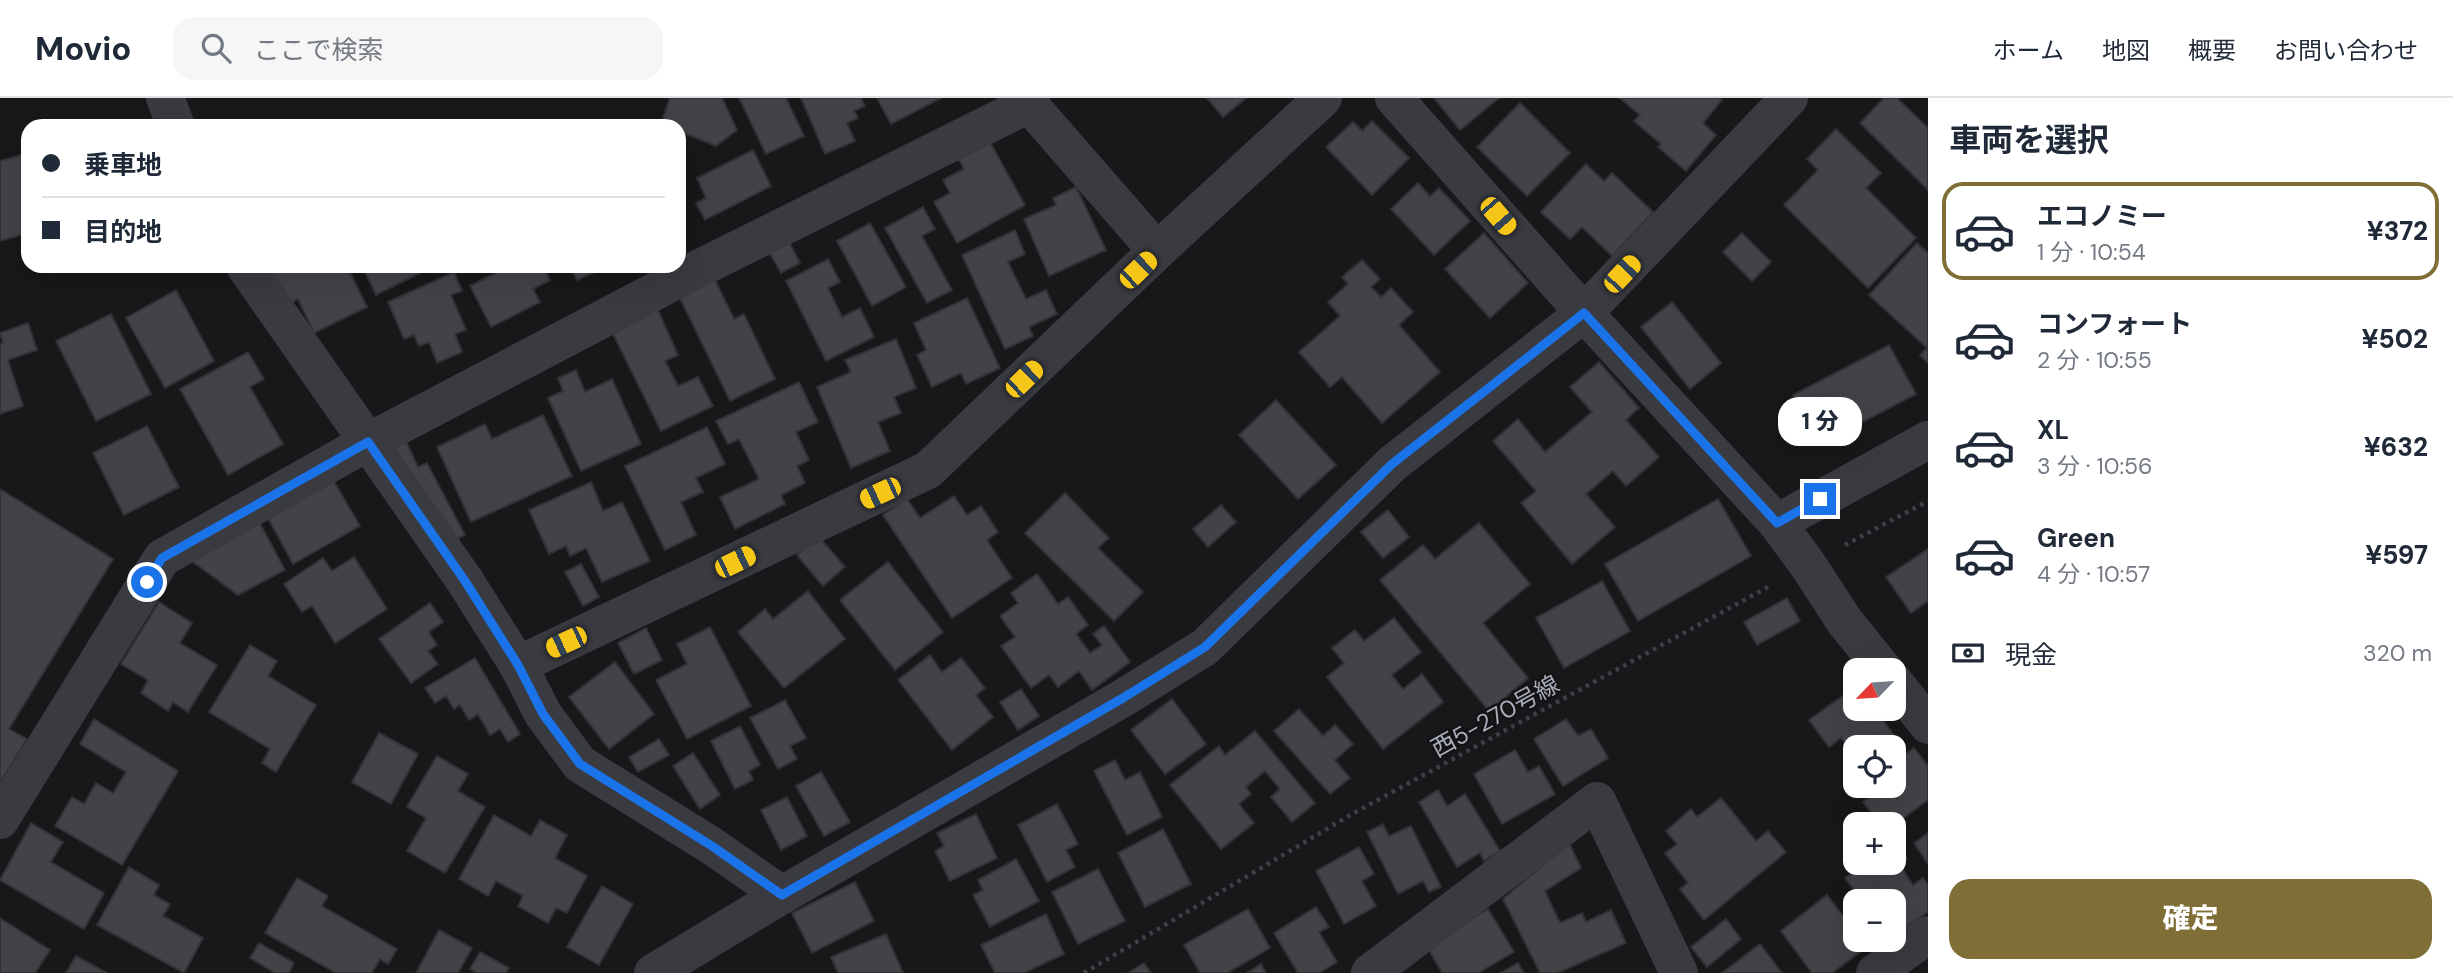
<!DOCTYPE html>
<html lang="ja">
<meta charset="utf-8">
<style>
:root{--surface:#fff;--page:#f6f6f7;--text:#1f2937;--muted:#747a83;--line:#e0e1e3;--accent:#7f6e36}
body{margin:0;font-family:"DM Sans","Noto Sans JP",sans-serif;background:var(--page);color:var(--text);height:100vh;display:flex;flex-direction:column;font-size:26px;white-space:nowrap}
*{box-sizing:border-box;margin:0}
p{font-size:23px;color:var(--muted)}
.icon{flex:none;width:38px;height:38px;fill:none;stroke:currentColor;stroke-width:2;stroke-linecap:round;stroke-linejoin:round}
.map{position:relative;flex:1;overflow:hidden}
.details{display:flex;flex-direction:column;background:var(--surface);width:525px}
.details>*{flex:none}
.top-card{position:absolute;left:21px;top:21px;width:665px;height:154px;border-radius:21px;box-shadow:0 7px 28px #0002;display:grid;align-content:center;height:154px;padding:0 21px;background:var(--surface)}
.needle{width:46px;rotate:245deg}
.controls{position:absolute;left:1843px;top:560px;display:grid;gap:14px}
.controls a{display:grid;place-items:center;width:63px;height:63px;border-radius:14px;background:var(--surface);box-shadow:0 7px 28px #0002;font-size:35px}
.end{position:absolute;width:32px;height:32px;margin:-16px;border:9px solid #1a73e8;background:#fff;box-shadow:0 0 0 4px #fff}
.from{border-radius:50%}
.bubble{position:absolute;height:49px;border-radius:21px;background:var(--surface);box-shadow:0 7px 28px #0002;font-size:23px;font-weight:800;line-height:49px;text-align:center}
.car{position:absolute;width:21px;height:42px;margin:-21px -10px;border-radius:9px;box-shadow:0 0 5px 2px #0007;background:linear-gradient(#f5c518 24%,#345 0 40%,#f5c518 0 76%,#345 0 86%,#f5c518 0)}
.top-card b{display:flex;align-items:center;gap:24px;height:66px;font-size:26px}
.top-card b+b{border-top:2px solid var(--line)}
.top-card i{width:18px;height:18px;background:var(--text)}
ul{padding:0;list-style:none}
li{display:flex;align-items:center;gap:21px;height:98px;margin:0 14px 10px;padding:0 7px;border:4px solid transparent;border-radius:21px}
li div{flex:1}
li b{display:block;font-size:26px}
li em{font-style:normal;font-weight:800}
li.selected{border-color:var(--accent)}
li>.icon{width:63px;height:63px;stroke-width:1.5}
h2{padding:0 21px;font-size:32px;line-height:84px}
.pay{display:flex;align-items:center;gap:18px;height:77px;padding:0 21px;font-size:26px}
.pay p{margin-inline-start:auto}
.primary-button{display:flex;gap:14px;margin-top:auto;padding:14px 21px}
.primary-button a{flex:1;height:80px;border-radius:21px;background:var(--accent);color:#fff;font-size:28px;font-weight:800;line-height:80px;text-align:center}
header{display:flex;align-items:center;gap:42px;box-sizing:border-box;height:98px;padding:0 35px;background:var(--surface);border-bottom:2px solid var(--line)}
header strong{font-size:33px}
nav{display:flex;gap:38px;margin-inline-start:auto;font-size:24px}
.search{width:490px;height:63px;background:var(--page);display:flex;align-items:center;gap:18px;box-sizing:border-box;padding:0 24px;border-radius:21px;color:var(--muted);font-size:26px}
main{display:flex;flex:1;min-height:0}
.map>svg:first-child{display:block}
.building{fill:#424247;stroke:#323236;stroke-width:2}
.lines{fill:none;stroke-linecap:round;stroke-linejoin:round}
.path{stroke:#3e4046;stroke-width:4.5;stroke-dasharray:3.5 5;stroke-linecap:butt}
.minor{stroke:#3a3b41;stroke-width:38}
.route{stroke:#1a73e8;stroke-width:9}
.labels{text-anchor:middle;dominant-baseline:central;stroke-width:5;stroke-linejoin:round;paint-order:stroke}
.street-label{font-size:24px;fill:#aaadba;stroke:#131315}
</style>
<header>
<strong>Movio</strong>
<div class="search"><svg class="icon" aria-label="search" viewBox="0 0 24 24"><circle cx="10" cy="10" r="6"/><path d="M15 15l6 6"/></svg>ここで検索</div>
<nav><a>ホーム</a><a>地図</a><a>概要</a><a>お問い合わせ</a></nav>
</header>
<main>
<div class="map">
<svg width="1928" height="875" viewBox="0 0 1928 875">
<rect width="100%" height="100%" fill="#18181a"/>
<g class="building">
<polygon points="670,0 722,0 737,32 716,48 679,33 679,28 661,26"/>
<polygon points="739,0 786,0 804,38 766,56"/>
<polygon points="801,0 861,0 865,8 854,13 858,20 847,25 855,43 825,56"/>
<polygon points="877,0 941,0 891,26"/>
<polygon points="1207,0 1246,0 1223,19"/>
<polygon points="1434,0 1499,0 1460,32"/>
<polygon points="1620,0 1719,0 1722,2 1703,25 1716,37 1686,73 1658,49 1661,46 1634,23 1640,17"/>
<polygon points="1884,0 1897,0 1928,30 1928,92 1860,25"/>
<polygon points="1520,5 1570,55 1527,98 1477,49"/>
<polygon points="1372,23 1409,60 1372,97 1326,49 1353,24 1362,33"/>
<polygon points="1836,31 1881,75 1866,90 1916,140 1868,190 1784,107 1818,72 1807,61"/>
<polygon points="987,39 1025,107 957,145 934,104 950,95 943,82 964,71 956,56"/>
<polygon points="753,52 771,88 705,122 696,105 706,100 697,80"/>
<polygon points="28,55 28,135 0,143 0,63"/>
<polygon points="1586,66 1604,83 1612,75 1653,114 1612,158 1582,129 1570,141 1541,114"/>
<polygon points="1418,85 1430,98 1439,90 1470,123 1434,157 1391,111"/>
<polygon points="1076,89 1106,152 1049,178 1024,121 1056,107 1053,100"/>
<polygon points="923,109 935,131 922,138 952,192 927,205 885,130"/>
<polygon points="870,125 906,189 872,208 837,143"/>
<polygon points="1015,132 1025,156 1008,164 1026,201 1046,192 1057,216 1029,229 1033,238 1005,251 962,157"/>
<polygon points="1484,135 1528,185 1490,220 1445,171"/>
<polygon points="1742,135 1771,164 1752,183 1723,154"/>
<polygon points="787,140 800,165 781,175 767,150"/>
<polygon points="1917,145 1928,155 1928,265 1920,257 1927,250 1869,197"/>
<polygon points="828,161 840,184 828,190 842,219 860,210 874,239 826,263 786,183"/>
<polygon points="1362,162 1380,181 1371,189 1381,199 1391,190 1413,214 1399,227 1440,274 1382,325 1342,279 1330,289 1299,254 1340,218 1328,204 1348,186 1342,179"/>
<polygon points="262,168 347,168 367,209 314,235 298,201 286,208"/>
<polygon points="362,168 434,168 376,197"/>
<polygon points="509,168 543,168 550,182 533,191 540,204 491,229 470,188"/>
<polygon points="570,168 608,168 577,182"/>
<polygon points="454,174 462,193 451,197 466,232 455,236 462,254 437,265 429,244 419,248 414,237 404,241 388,204"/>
<polygon points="712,176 734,221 744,216 775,281 730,303 677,194"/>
<polygon points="176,192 214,263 165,290 126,220"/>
<polygon points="967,200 1000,270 966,286 961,275 932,289 917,257 926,252 914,225"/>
<polygon points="1672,204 1721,265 1690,291 1641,229"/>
<polygon points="657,210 678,257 665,263 678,288 698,279 713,308 661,333 611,232"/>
<polygon points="111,216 151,296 96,323 56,243"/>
<polygon points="28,225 37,252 8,262 23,308 0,316 0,246 3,245 0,235"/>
<polygon points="896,241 916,290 894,299 901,315 878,324 890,353 851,370 817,289 851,274 845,262"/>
<polygon points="1889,247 1916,296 1819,347 1793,297"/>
<polygon points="248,254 264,281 250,289 283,346 228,377 180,291"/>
<polygon points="1599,264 1639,310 1626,322 1659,359 1626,388 1613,373 1586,396 1615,429 1572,466 1521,405 1536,393 1493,343 1518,321 1545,354 1592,314 1570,289"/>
<polygon points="576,272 585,294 612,281 641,346 581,373 548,300 563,293 558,280"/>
<polygon points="799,284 818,324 796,334 809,362 797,368 805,385 781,397 785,406 735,431 720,399 759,381 739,341 728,346 716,323"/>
<polygon points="1276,302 1336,367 1298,401 1239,337"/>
<polygon points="543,317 572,378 471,424 437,349 485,326 492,341"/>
<polygon points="147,328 179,389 124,417 93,355"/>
<polygon points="707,329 725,366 696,380 703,394 681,404 696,437 665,452 625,368"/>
<polygon points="404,339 418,369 427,365 465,437 450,445 391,344"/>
<polygon points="333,382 360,428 293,466 268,420"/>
<polygon points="591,384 603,413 622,404 650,463 602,484 586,450 570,458 566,448 549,456 529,412"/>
<polygon points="0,391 113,461 9,631 27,641 0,685"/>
<polygon points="1065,395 1109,440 1098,450 1143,494 1114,523 1025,435"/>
<polygon points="954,398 967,417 981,408 998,434 987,442 1012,480 952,520 883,417 907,401 920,420"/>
<polygon points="1718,401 1751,458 1638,523 1605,466"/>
<polygon points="1221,407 1236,424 1208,449 1193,431"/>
<polygon points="1388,412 1409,439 1383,460 1361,434"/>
<polygon points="256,418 285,472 238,497 189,461"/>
<polygon points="1479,425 1530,486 1483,525 1528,580 1489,613 1380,482 1423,447 1435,461"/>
<polygon points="818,438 845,469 823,488 797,457"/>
<polygon points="1928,451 1928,503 1911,515 1886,479"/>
<polygon points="354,459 387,511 335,545 312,508 302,514 284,486 323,460 332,473"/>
<polygon points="888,464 943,534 895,572 840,502"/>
<polygon points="581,466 599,499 583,508 565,474"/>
<polygon points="1037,476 1058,506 1068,499 1088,527 1076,536 1090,555 1102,547 1093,536 1104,528 1130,564 1092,592 1079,573 1058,589 1049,577 1031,590 1001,548 1015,539 1000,518 1018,505 1011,495"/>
<polygon points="1602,483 1630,533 1564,570 1536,520"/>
<polygon points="808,493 845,541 784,590 738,534 765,511 773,521"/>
<polygon points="1787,500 1800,523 1757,547 1744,524"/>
<polygon points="159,504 192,525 180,545 217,567 188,614 173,604 168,613 141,595 148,582 121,566"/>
<polygon points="430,505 443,524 429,534 437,547 428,553 438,566 411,585 379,541"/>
<polygon points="1394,520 1421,554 1392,577 1403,591 1422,576 1443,604 1383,651 1327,579 1344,565 1332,550 1355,532 1364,543"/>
<polygon points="710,529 751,608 687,641 656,582 687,566 677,546"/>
<polygon points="646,530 662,562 634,576 618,545"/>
<polygon points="250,547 277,563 268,578 316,607 276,674 262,665 270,651 209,614"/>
<polygon points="930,557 942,574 961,560 985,590 976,597 993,619 952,652 898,582"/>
<polygon points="475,560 520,636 508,644 500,631 490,637 478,616 469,622 460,607 454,611 446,598 435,605 425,590"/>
<polygon points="615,564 654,616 609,651 569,599"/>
<polygon points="1855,589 1855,611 1875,611 1902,648 1894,654 1894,649 1855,649 1855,659 1841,640 1829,649 1809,622"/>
<polygon points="1021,591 1039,618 1018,632 1000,604"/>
<polygon points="1172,601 1206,646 1165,676 1131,632"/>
<polygon points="785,602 806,640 790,648 797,661 778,671 750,620"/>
<polygon points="1299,611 1323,638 1335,627 1353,646 1335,662 1350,680 1330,696 1274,633"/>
<polygon points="94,621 178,673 122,767 55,728 72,699 84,706 96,685 113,695 126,674 80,646"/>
<polygon points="1566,621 1578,638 1591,631 1608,660 1563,688 1534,641"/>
<polygon points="740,628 760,667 749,673 753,682 735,691 711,643"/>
<polygon points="1255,633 1315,705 1292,724 1271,699 1280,691 1265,673 1246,689 1251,696 1239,706 1254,725 1221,751 1170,687 1219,648 1225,657"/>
<polygon points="379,635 418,656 391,706 352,684"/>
<polygon points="659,641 669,657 638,674 629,659"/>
<polygon points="1914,650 1928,668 1928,702 1894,727 1880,726 1863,704 1885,688 1894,688 1894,665"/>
<polygon points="1515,652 1528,674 1539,668 1555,696 1502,726 1474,676"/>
<polygon points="693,655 720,697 700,711 673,668"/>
<polygon points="437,658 468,676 458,693 485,709 445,775 407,753 426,720 407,709"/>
<polygon points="1115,662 1125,682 1140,674 1162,719 1127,737 1094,673"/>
<polygon points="821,674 850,724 824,738 796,688"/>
<polygon points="1438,692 1447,708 1465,696 1500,753 1484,763 1480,755 1457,769 1419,704"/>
<polygon points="787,699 807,738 781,752 761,712"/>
<polygon points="1721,700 1756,743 1768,733 1786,754 1704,822 1680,791 1688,785 1665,755 1677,746 1666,733 1691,711 1697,719"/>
<polygon points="1057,706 1078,746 1066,752 1075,769 1047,784 1018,727"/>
<polygon points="976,716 997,760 950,783 935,753 944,748 937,735"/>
<polygon points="494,717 531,738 540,722 567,737 555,760 587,778 567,815 556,810 548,825 518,808 523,798 496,783 488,798 459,781"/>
<polygon points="31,725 63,744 51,764 104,795 84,831 0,782"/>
<polygon points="1383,726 1389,738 1411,728 1441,789 1429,794 1423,783 1398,796 1367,734"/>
<polygon points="1163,731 1191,786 1145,809 1118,755"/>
<polygon points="1928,735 1928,766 1914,745"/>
<polygon points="1569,745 1581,770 1545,793 1560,825 1582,815 1586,824 1611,812 1626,845 1557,875 1540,875 1503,801"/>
<polygon points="1896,745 1907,761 1899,766 1913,787 1923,780 1928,787 1928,814 1903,831 1894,817 1894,803 1862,803 1845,780 1867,765 1894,765 1894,746"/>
<polygon points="1359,749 1374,776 1362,783 1376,808 1344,826 1316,773"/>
<polygon points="1016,761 1039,803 990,829 973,797 983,792 978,782"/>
<polygon points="129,769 159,787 154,797 170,806 163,818 203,840 184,875 97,827"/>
<polygon points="1098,771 1125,823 1078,846 1052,794"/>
<polygon points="297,780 328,798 322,808 397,851 388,866 380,861 372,875 336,875 265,835"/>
<polygon points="855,784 874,823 812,855 792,815"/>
<polygon points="602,788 633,806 599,867 567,849"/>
<polygon points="1827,797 1853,831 1846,836 1860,854 1832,875 1812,875 1781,833"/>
<polygon points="1316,809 1329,829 1319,834 1337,864 1319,875 1298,875 1274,835"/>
<polygon points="1248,811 1270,850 1227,875 1200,875 1184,847"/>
<polygon points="1488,811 1514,854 1478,875 1442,875 1427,848"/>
<polygon points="1046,816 1064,856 1024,875 995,875 981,847"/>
<polygon points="0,820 50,852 35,875 0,875"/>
<polygon points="1726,821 1741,841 1707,869 1691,849"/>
<polygon points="439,832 472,850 458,875 416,875"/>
<polygon points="886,836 903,875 838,875 831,859"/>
<polygon points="259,845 294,865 289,875 275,875 250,860"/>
<polygon points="1760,846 1782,875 1722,875"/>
<polygon points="480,854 509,870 506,875 477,875 470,871"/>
<polygon points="76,858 107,875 66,875"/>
<polygon points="1144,865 1151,875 1128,875"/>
<polygon points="1518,865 1524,875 1500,875"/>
<polygon points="1261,866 1266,875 1247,875"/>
</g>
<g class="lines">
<g class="path">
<polyline points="1845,447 1928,403"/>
<polyline points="1084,875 1352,716 1770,488"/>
</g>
<g class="minor">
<polyline points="165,0 176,28"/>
<polyline points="1394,0 1584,215 1777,425 1808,467 1845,524 1884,572"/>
<polyline points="245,168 465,483 518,567 543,616 580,666 712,748 782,797"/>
<polyline points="1777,425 1928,342"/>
<polyline points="518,567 928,372 1157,153 1323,0"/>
<polyline points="1894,584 1928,627"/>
<polyline points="0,722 162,460 368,344 688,176 1029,6 1157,153"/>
<polyline points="653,875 782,797 1123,600 1205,549 1392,366 1584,215 1789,0"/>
<polyline points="1370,875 1597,703 1679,875"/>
<polyline points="1875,875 1928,837"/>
</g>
</g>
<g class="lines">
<polyline class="route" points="147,484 162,460 368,344 465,483 518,567 543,616 580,666 712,748 782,797 1123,600 1205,549 1392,366 1584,215 1777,425 1820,401"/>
</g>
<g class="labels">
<g class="street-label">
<text transform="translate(1495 618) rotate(-29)">西5-270号線</text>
</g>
</g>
</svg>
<div class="controls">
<a><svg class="needle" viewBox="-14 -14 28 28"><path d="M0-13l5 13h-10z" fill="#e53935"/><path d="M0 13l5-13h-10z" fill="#747a83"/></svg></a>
<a><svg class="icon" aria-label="locate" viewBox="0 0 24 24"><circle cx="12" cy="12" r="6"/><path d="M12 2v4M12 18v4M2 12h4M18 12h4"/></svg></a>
<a>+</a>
<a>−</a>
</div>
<i class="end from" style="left:147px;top:484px"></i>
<i class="end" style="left:1820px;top:401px"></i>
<div class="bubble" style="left:1778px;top:299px;width:84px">1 分</div>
<i class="car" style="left:1498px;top:118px;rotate:139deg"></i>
<i class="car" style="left:1138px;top:172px;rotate:46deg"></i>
<i class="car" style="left:1622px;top:176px;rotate:43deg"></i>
<i class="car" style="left:1024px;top:281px;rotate:46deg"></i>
<i class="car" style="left:880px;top:395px;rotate:245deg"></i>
<i class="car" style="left:735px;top:464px;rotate:64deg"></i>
<i class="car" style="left:566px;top:544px;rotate:245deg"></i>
<div class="top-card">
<b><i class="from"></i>乗車地</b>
<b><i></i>目的地</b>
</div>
</div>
<section class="details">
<h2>車両を選択</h2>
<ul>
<li class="selected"><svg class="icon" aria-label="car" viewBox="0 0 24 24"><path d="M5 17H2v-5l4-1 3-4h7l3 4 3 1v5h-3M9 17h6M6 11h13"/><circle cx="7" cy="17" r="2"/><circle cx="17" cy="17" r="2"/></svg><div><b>エコノミー</b><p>1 分 · 10:54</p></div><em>¥372</em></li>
<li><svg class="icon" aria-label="car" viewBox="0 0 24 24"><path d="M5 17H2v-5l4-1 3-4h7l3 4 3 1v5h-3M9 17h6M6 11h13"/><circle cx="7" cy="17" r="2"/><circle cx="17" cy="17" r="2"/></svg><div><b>コンフォート</b><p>2 分 · 10:55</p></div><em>¥502</em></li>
<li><svg class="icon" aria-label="car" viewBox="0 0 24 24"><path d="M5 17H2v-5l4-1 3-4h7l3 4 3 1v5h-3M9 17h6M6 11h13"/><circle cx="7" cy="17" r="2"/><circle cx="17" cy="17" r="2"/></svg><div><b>XL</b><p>3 分 · 10:56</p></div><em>¥632</em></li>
<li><svg class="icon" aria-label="car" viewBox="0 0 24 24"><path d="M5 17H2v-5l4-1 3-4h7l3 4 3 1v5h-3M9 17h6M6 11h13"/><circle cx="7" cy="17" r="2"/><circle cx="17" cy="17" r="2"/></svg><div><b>Green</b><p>4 分 · 10:57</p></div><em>¥597</em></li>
</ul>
<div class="pay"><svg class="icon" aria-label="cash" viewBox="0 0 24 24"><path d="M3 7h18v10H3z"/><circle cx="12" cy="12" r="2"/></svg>現金<p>320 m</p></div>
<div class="primary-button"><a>確定</a></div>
</section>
</main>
